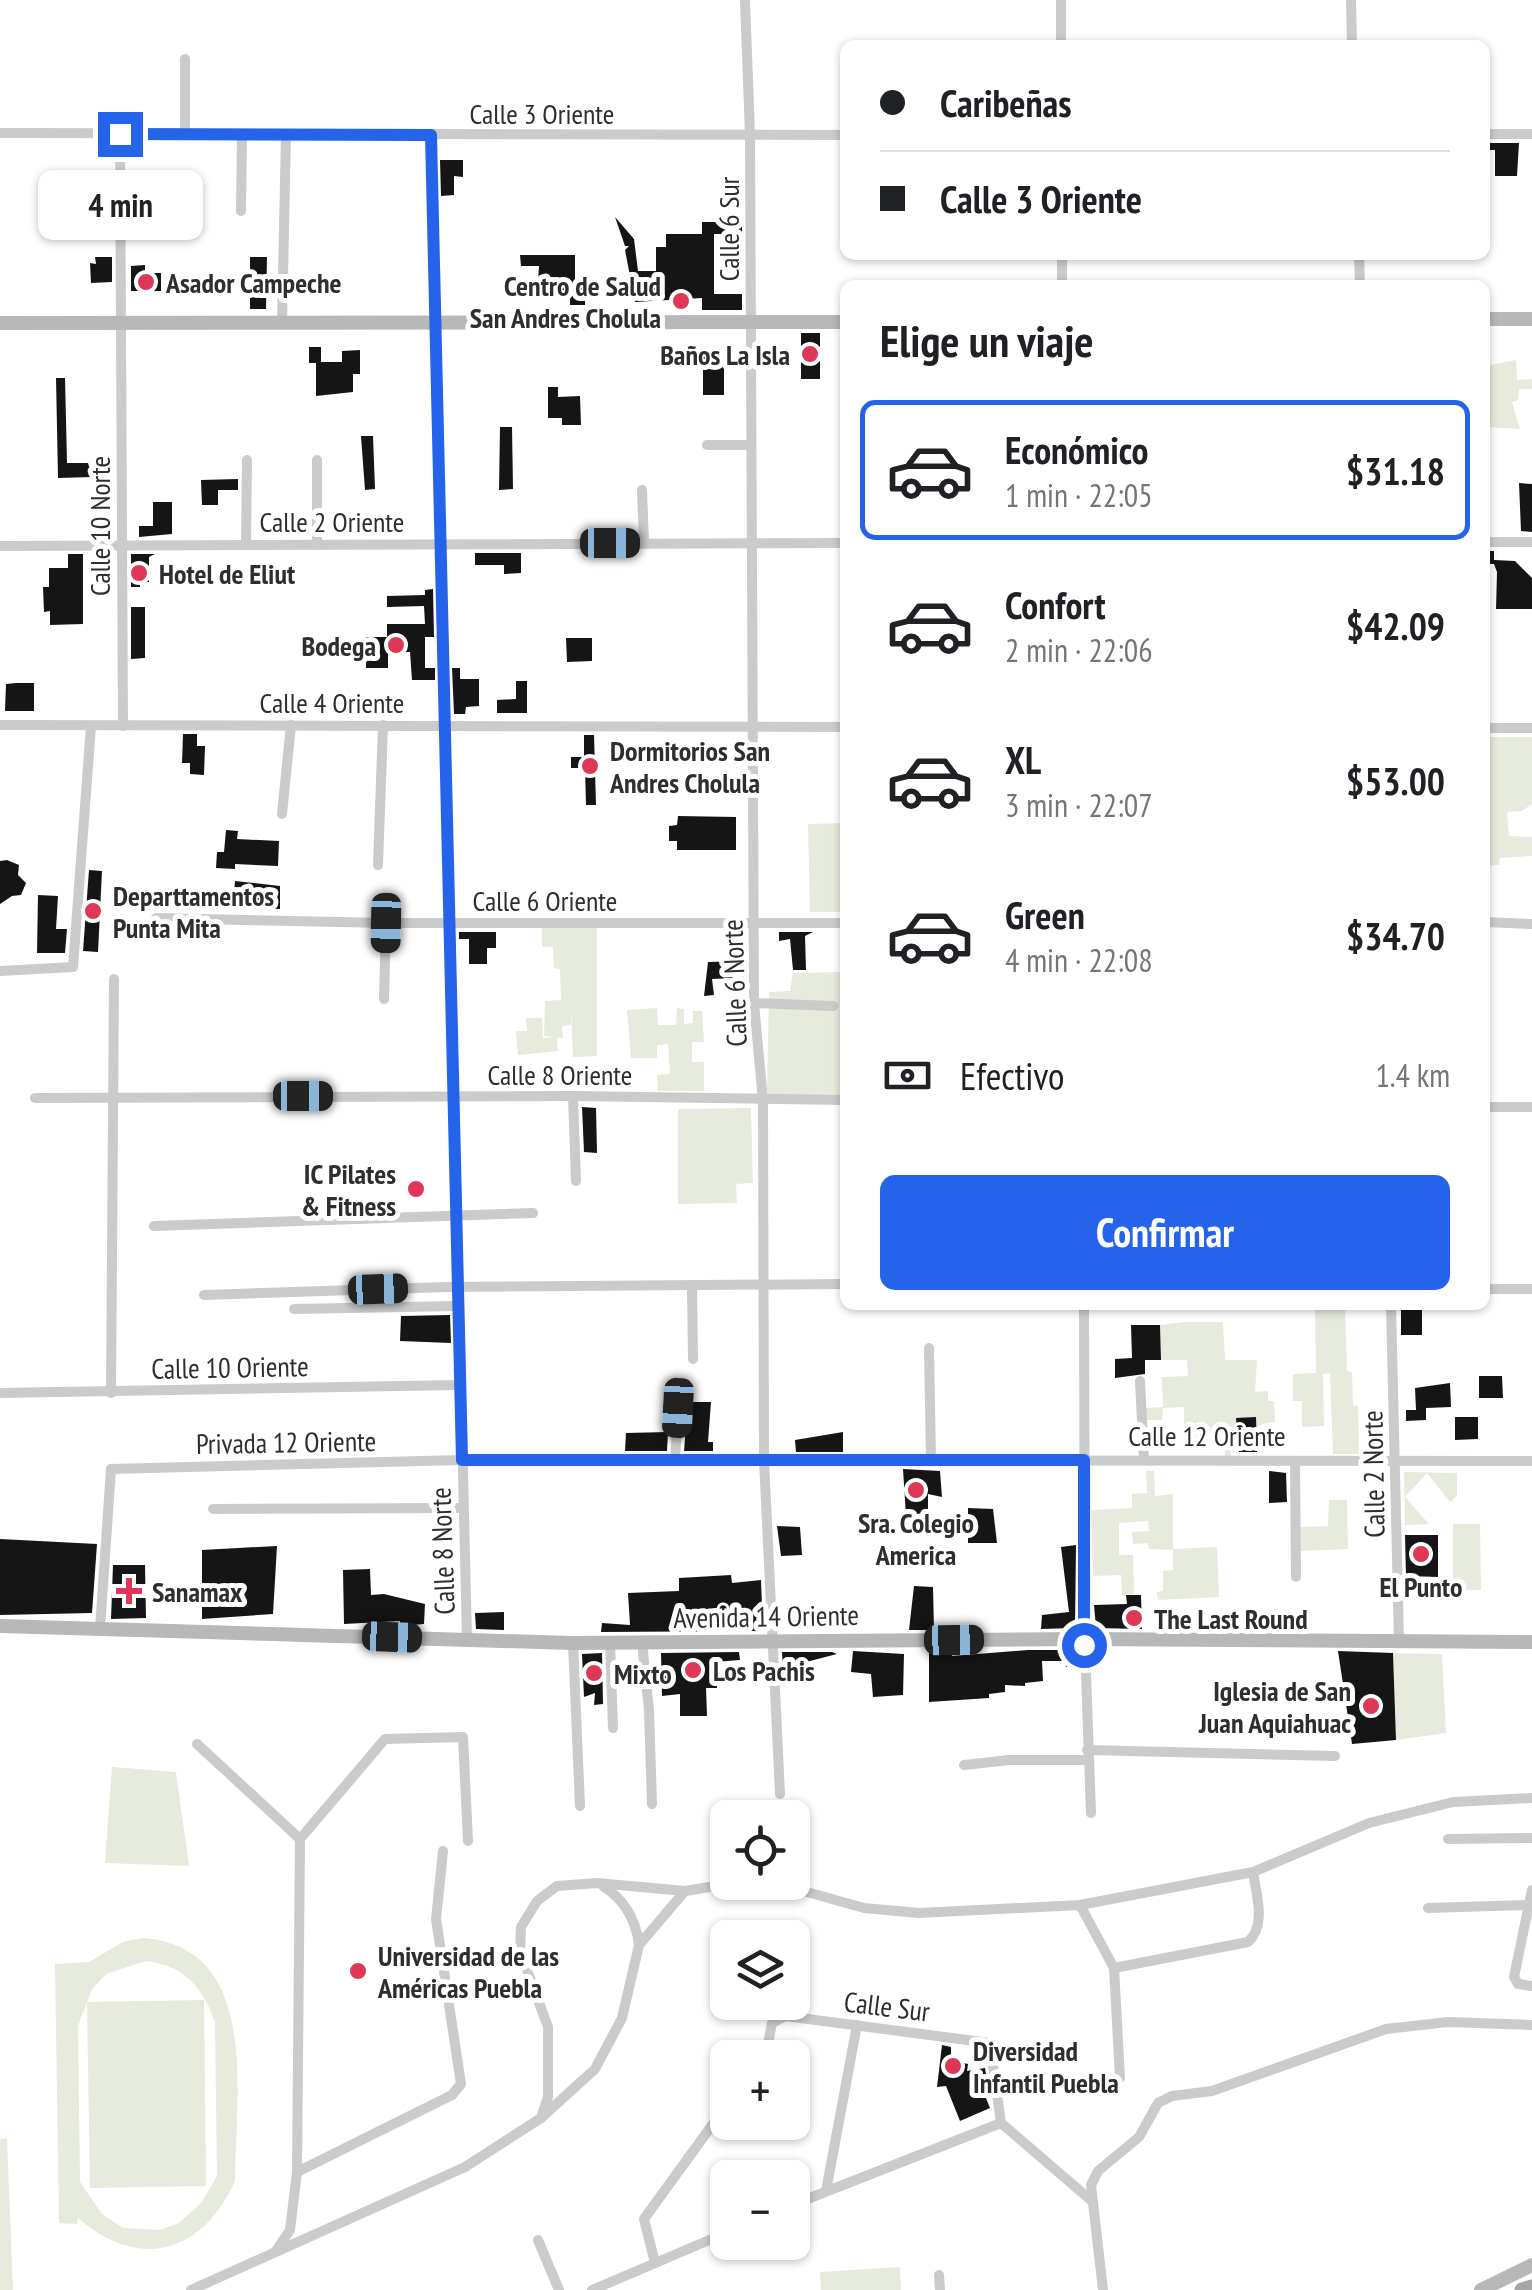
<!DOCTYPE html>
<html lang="es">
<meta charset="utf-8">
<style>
:root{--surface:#fff;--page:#f2f2f2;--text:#202124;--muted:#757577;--line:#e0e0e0;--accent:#2563eb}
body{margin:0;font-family:"PT Sans Narrow",sans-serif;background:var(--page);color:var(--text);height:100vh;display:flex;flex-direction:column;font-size:38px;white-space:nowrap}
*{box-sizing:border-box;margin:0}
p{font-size:32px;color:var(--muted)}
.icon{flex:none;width:55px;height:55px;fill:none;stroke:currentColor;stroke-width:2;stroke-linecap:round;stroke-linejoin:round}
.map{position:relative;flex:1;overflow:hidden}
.sheet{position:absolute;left:840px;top:280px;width:650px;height:1030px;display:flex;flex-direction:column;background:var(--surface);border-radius:15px;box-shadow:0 2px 8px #0004}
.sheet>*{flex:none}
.guide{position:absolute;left:840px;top:40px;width:650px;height:220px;border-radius:15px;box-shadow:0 2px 8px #0004;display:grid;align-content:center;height:220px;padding:0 40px;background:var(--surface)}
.fabs{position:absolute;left:710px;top:1800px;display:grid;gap:20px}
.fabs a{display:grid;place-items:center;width:100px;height:100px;border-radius:15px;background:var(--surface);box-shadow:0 2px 8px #0004;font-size:50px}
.end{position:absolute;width:45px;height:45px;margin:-22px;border:12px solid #2563eb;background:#fff;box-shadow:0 0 0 5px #fff}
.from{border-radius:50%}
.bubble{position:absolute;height:70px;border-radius:15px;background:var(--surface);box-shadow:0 2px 8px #0004;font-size:32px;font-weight:800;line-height:70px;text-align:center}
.car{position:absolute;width:30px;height:60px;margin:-30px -15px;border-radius:12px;box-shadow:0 0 8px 2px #0007;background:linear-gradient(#222 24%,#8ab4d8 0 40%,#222 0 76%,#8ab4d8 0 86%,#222 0)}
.guide b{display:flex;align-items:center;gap:35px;height:95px;font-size:38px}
.guide b+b{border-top:2px solid var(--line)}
.guide i{width:25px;height:25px;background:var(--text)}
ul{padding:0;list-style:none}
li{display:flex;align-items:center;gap:30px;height:140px;margin:0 20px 15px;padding:0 20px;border:5px solid transparent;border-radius:15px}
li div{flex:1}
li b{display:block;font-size:38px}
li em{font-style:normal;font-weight:800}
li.current{border-color:var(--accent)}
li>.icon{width:90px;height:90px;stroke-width:1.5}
h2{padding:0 40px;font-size:45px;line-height:120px}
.pay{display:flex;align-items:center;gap:25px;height:110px;padding:0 40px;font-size:38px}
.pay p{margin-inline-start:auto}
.cta{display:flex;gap:20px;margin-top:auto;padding:20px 40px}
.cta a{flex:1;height:115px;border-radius:15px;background:var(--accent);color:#fff;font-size:40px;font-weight:800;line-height:115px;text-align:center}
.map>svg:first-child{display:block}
.green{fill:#e6ebdd;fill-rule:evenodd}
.building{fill:#151515}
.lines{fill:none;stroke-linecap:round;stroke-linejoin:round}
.minor{stroke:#cbcbcb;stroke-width:10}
.secondary{stroke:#b8b8b8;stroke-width:14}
.primary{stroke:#a6a6a6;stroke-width:15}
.route{stroke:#2563eb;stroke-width:12}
.poi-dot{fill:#de3856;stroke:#fff;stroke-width:4}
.labels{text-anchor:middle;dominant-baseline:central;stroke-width:10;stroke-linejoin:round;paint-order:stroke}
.street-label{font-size:28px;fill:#2e2e2e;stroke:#fff}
.poi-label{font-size:28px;font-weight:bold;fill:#2e2e2e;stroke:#fff;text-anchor:start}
</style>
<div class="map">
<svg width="1532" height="2290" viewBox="0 0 1532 2290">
<rect width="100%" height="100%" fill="#fff"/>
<g class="green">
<polygon points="1516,360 1517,380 1532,379 1532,389 1519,389 1518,400 1512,402 1520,429 1485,427 1485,366"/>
<polygon points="1485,737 1532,737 1532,804 1522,811 1507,812 1509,836 1532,837 1532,856 1500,858 1499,865 1485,866"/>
<polygon points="845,823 845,912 810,912 808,824"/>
<polygon points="542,925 597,927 597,1056 573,1057 571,1009 571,1025 562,1026 563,1038 544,1036 545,1001 561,1000 560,969 554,968 553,947 542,947"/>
<polygon points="845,972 845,1096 771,1097 767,1091 769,992 790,991 793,973"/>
<polygon points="657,1008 658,1025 676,1025 677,1008 684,1009 684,1024 693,1023 693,1011 702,1011 704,1042 692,1042 692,1062 704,1062 704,1091 658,1091 657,1075 670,1074 668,1044 657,1045 657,1058 631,1058 627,1010"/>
<polygon points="526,1018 542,1018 543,1038 557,1037 558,1051 518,1055 516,1031 527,1031"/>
<polygon points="751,1108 753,1183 736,1184 737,1203 678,1204 678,1109"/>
<polygon points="1315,1305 1345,1305 1347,1371 1352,1372 1353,1405 1358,1406 1359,1454 1333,1454 1330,1373 1323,1374 1324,1426 1302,1427 1302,1401 1293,1401 1293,1374 1316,1373"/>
<path d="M1184,1322h39l2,38h32l-2,32 13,-1v10h6l1,21c-21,2 -30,14 -45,15l1,19h-6v-14h-8l-1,-8h-7l-1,-10 -9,1 -4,17h-11v-35l-21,1 -1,12h-16v-12l17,-1 -1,-30 26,-1 -1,-16h-26l-1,-35z"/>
<polygon points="1146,1471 1154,1471 1155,1496 1173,1494 1173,1549 1217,1547 1219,1597 1158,1600 1157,1592 1163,1591 1163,1571 1173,1570 1173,1550 1149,1549 1148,1543 1133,1544 1132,1532 1149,1531 1148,1521 1119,1523 1119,1555 1133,1555 1134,1594 1122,1595 1121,1575 1093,1576 1091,1510 1132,1508 1132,1494 1147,1493"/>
<polygon points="1404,1472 1457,1473 1457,1496 1450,1502 1427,1473 1405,1497 1429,1524 1405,1525"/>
<polygon points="1329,1500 1347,1500 1348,1549 1299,1551 1300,1527 1328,1526"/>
<polygon points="1453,1524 1480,1524 1481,1590 1453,1590"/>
<polygon points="1393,1653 1442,1654 1446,1733 1396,1740"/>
<polygon points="112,1767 176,1772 189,1866 105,1863"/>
<path d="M143,1938c119,9 92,158 92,243 -33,73 -96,90 -157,37l-1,6 -18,-1 -4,-259 34,-2 34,-20zM146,1961c38,4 57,27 69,61l2,154 -15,26 -23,21 -19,7 -37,-2 -21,-14 -22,-32 -2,-156 14,-37 14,-15z"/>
<polygon points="204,2000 206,2186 90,2188 87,2002"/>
<polygon points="7,2138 13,2290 0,2290 0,2139"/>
<polygon points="900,2267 901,2290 821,2290 820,2272"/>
</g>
<g class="building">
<polygon points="1485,143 1519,143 1517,176 1495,176 1495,150 1485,150"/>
<polygon points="440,160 463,160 463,177 454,176 454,195 441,196"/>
<polygon points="615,217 634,239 638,271 656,271 656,247 666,247 666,234 702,234 702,222 742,222 742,234 714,234 714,294 742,294 742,310 702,310 702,298 635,302 625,250 629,246 625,246"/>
<polygon points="520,255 575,255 575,280 594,285 594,299 585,299 585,305 570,305 570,298 537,299 539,266 521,266"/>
<polygon points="95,257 112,257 112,282 91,283 90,263 96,264"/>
<polygon points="250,257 267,257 266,309 250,309"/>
<polygon points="145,265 145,273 161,273 161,291 131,291 131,266"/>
<rect x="801" y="333" width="19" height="46"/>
<polygon points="309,347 321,347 321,362 342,362 342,351 360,350 360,374 353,374 353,392 316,396 316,363 309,363"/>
<rect x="703" y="350" width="21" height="45"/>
<polygon points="56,378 65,378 67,463 88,463 92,477 58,478"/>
<polygon points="548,387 558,387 558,397 580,396 581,425 562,425 562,418 548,418"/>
<polygon points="500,427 512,427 513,489 499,490"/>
<polygon points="361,436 373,436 375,489 365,490"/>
<polygon points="238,479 238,490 218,490 218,505 202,505 201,480"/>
<polygon points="1519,483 1532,484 1532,532 1521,531"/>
<polygon points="153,502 172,502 172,534 139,537 139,526 153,526"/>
<polygon points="1485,551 1494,551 1494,560 1515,561 1532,578 1532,609 1496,609 1497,572 1494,564 1485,564"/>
<polygon points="475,553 521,553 521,573 504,574 504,565 475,565"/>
<polygon points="68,554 83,554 83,624 50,625 50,611 44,612 43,587 49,587 49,568 68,568"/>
<polygon points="131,554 155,554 149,557 149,582 140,582 140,587 131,587"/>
<polygon points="433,589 434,637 425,637 425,668 435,668 435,680 412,680 410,652 388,652 388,668 366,668 366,637 387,637 387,624 425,624 424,606 387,607 387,596 425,595 425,590"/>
<polygon points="131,607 145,607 145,658 131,659"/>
<polygon points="566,638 592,638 592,661 567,662"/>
<polygon points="452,668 460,668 460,679 479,679 479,706 466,707 465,714 454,714"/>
<polygon points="516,681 527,681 527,713 497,713 497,700 516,699"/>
<polygon points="16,683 34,683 34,711 5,711 6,684"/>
<polygon points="183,734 197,734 197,746 205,746 204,775 190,774 190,763 182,763"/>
<polygon points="584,735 594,735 596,805 586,805 585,768 571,768 571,757 584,757"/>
<polygon points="678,816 736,817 736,850 677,850 677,841 669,841 669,826 677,825"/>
<polygon points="226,830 238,831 237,839 279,841 278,866 235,864 235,869 216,868 217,852 224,852"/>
<polygon points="7,860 19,865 18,875 26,883 21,895 12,896 0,904 0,861"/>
<polygon points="89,870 102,871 98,952 83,951"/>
<polygon points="235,881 280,886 280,909 242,908 242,894 234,893"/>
<polygon points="38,895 58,896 56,929 67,929 65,953 37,953"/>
<polygon points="459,932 496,932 496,948 487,948 487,964 469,964 469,939 459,939"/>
<polygon points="779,932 813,932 805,936 806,970 793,970 790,939 779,941"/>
<polygon points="743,961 745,994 734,994 735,978 712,979 714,995 704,996 708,962"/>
<polygon points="582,1107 596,1108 597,1153 584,1152"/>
<rect x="1401" y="1305" width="21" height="30"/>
<polygon points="450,1315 451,1343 400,1341 401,1316"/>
<polygon points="1131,1325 1160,1325 1161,1360 1145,1360 1145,1374 1115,1378 1115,1359 1132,1358"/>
<polygon points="1479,1376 1502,1376 1503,1398 1479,1398"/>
<polygon points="1450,1383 1451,1407 1426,1408 1426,1420 1406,1421 1406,1410 1416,1410 1415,1388"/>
<polygon points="688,1402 711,1402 708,1442 713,1442 713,1451 684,1451"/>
<polygon points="1256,1417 1257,1452 1239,1452 1236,1418"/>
<polygon points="1455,1417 1478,1417 1478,1439 1455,1440"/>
<polygon points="668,1432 667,1451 625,1451 626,1433"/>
<polygon points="843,1432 843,1452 796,1452 795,1440"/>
<polygon points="903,1469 940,1471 942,1497 928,1494 928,1512 906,1516"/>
<polygon points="1269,1471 1286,1473 1287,1502 1269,1503"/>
<polygon points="968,1508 993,1509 997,1543 968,1543"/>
<polygon points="777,1526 800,1527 802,1555 781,1556"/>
<polygon points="1405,1535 1438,1535 1438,1577 1406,1576"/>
<polygon points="0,1539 97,1544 92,1613 0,1615"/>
<polygon points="1076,1545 1075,1628 1041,1629 1042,1615 1069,1612 1061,1547"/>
<polygon points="277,1546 273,1614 202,1619 202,1550"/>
<polygon points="113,1565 145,1565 146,1618 111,1619"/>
<polygon points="370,1569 371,1595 384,1594 425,1604 424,1624 400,1626 400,1621 344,1624 343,1570"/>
<polygon points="731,1575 732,1583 761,1580 763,1631 601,1632 602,1623 630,1625 628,1593 679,1591 679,1578"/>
<polygon points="914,1586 933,1587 934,1630 909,1630"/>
<polygon points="1126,1595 1141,1595 1142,1629 1096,1628 1094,1605 1127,1604"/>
<polygon points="504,1612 504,1630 476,1629 475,1613"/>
<polygon points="1028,1650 1076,1650 1077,1667 1066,1667 1065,1661 1042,1661 1043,1681 1025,1683 1025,1686 1005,1685 1005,1692 989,1694 989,1698 929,1702 929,1651 951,1651 952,1656"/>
<polygon points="853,1651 904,1654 903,1695 873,1697 871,1674 851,1672"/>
<polygon points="1338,1651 1393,1653 1396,1740 1352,1744"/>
<polygon points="739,1652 740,1660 715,1662 717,1688 706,1688 707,1716 680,1716 680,1694 662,1696 661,1653"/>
<polygon points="782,1652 832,1652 837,1654 783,1668"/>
<polygon points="602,1653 603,1704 594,1705 595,1693 584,1697 582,1654"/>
<polygon points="942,2045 951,2047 951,2060 968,2064 967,2071 985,2068 987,2082 980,2083 990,2108 960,2121 946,2086 937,2087"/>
</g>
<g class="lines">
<g class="minor">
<polyline points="745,0 750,135 754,1003 763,1101 764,1460 780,1794"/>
<polyline points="1061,0 1061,45"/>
<polyline points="1351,0 1352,45"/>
<polyline points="0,133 845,135"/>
<polyline points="120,134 123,726"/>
<polyline points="185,134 185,59"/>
<polyline points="1485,134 1532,134"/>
<polyline points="431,135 467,1639"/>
<polyline points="241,211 242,134"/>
<polyline points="1062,255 1062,285"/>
<polyline points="1359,255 1360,285"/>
<polyline points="282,324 286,134"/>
<polyline points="707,445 749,445"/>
<polyline points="642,490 644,543"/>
<polyline points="1485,542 1532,542"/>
<polyline points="246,544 247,460"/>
<polyline points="317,545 317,460"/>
<polyline points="0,546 845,543"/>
<polyline points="0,725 845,727"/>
<polyline points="1485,728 1532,728"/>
<polyline points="282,814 291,725"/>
<polyline points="378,865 383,725"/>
<polyline points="156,918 386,923 845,923"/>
<polyline points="1485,922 1532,924"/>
<polyline points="0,971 73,967 91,726"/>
<polyline points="384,999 386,923"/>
<polyline points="754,1003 833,1006"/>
<polyline points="573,1096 576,1181"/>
<polyline points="35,1098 573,1096 845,1100"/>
<polyline points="1485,1107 1532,1107"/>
<polyline points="154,1226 533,1213"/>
<polyline points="692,1286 693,1359"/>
<polyline points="1485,1289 1532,1289"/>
<polyline points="204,1295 447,1287 845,1284"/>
<polyline points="1084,1305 1085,1645 1091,1813"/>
<polyline points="1391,1305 1399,1642"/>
<polyline points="294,1309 458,1306"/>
<polyline points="929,1348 931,1460"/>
<polyline points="1140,1381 1144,1460"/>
<polyline points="0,1393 460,1385"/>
<polyline points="111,1393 114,979"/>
<polyline points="675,1460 678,1408"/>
<polyline points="1295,1461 1296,1577"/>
<polyline points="213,1509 463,1508"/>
<polyline points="100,1629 111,1469 462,1460 1532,1461"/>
<polyline points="610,1642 613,1728"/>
<polyline points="642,1642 649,1710 652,1804"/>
<polyline points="573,1643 580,1806"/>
<polyline points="197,1744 300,1839"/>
<polyline points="1087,1750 1335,1756"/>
<polyline points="964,1765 1009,1760 1088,1760"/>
<polyline points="1448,1839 1532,1838"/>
<path d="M603,1886c22,14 33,34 36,59"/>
<polyline points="1532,1890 1514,1977 1518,1984 1532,1986"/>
<polyline points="1080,1905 1114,1968 1120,2078"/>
<polyline points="1428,1908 1528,1905"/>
<path d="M1114,1968l134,-26c19,-17 8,-48 5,-70"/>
<polyline points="761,2058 767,2049 772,2023 785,2016 990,2043 1001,2123 1093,2202"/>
<polyline points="541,2118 548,2097 548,2027 520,1951 521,1927 537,1901 557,1886 597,1883 685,1891 734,1883 782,1885 864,1908 919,1913 1080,1905 1253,1872 1369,1823 1453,1802 1532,1798"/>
<polyline points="297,2172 452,2095 461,2084 436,1919 443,1851"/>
<polyline points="826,2191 857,2025"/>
<polyline points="792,2205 1001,2123"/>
<polyline points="538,2240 559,2290"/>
<polyline points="276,2251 290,2230 297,2172 300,1839 385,1739 463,1737 468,1841"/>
<polyline points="655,2263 644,2219 728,2103"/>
<polyline points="939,2275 940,2290"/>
<polyline points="191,2290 465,2167 541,2118 595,2069 622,2018 639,1945 685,1891"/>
<polyline points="592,2290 728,2232"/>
<polyline points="1103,2290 1091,2185 1098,2171 1139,2137 1158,2103 1172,2096 1212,2091 1386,2029 1448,2022 1532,2025"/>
</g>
<g class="secondary">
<polyline points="1485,319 1532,319"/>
<polyline points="0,323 845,322"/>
<polyline points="0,1626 573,1643 1085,1639 1532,1642"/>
<polyline points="1481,2290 1532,2265"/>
</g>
<polyline class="primary" points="1522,2290 1532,2287"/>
</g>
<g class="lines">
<polyline class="route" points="120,134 431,135 462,1460 1084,1460 1084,1645"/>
</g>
<g class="poi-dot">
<circle cx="146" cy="282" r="10"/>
<circle cx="681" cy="301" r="10"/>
<circle cx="810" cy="354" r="10"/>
<circle cx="139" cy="573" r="10"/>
<circle cx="396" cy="645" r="10"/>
<circle cx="590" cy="766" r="10"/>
<circle cx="93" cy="911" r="10"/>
<circle cx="416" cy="1189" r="10"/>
<circle cx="916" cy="1490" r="10"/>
<circle cx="1421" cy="1554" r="10"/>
<path d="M124 1576h10v10h10v10h-10v10h-10v-10h-10v-10h10z"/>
<circle cx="1134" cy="1618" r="10"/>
<circle cx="693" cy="1670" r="10"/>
<circle cx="594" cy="1673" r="10"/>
<circle cx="1371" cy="1706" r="10"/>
<circle cx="358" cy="1971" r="10"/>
<circle cx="953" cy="2066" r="10"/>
</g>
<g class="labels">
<g class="street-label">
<text x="542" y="113">Calle 3 Oriente</text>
<text transform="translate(728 229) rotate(-90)">Calle 6 Sur</text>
<text x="332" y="521">Calle 2 Oriente</text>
<text transform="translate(99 526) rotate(-90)">Calle 10 Norte</text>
<text x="332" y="702">Calle 4 Oriente</text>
<text x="545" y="900">Calle 6 Oriente</text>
<text transform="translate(734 983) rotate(-92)">Calle 6 Norte</text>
<text x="560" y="1074">Calle 8 Oriente</text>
<text transform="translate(230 1367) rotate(-1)">Calle 10 Oriente</text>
<text x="1207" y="1435">Calle 12 Oriente</text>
<text transform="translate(286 1442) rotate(-1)">Privada 12 Oriente</text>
<text transform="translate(1373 1474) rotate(-91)">Calle 2 Norte</text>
<text transform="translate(442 1551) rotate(-92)">Calle 8 Norte</text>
<text transform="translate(766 1616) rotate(-1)">Avenida 14 Oriente</text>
<text transform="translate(887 2006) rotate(7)">Calle Sur</text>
</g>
<g class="poi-label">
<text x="166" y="282">Asador Campeche</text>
<text x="661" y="285" text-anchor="end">Centro de Salud<tspan x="661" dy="32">San Andres Cholula</tspan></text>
<text x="790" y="354" text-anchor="end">Baños La Isla</text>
<text x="159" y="573">Hotel de Eliut</text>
<text x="376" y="645" text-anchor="end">Bodega</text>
<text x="610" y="750">Dormitorios San<tspan x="610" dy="32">Andres Cholula</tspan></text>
<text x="113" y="895">Departtamentos<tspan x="113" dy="32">Punta Mita</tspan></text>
<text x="396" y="1173" text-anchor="end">IC Pilates<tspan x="396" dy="32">&amp; Fitness</tspan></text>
<text x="916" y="1522" text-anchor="middle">Sra. Colegio<tspan x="916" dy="32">America</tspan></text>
<text x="1421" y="1586" text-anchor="middle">El Punto</text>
<text x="152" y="1591">Sanamax</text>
<text x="1154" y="1618">The Last Round</text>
<text x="713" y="1670">Los Pachis</text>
<text x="614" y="1673">Mixto</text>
<text x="1351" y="1690" text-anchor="end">Iglesia de San<tspan x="1351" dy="32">Juan Aquiahuac</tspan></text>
<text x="378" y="1955">Universidad de las<tspan x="378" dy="32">Américas Puebla</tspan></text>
<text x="973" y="2050">Diversidad<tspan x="973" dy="32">Infantil Puebla</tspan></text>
</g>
</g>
</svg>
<div class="fabs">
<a><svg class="icon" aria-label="locate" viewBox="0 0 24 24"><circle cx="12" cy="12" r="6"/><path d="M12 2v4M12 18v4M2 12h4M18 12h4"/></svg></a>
<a><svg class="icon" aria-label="layers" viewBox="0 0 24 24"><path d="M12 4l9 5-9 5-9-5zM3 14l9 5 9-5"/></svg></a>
<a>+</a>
<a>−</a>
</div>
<i class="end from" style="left:1084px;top:1645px"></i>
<i class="end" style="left:120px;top:134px"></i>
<div class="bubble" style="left:38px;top:170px;width:165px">4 min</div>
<i class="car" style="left:610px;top:543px;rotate:90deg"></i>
<i class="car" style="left:386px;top:923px;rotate:181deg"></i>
<i class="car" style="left:303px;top:1096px;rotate:90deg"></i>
<i class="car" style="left:378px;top:1289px;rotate:88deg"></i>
<i class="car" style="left:678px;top:1408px;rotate:183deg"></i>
<i class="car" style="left:392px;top:1637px;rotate:92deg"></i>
<i class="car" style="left:954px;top:1640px;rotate:89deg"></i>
<div class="guide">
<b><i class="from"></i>Caribeñas</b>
<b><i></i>Calle 3 Oriente</b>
</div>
<section class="sheet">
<h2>Elige un viaje</h2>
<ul>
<li class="current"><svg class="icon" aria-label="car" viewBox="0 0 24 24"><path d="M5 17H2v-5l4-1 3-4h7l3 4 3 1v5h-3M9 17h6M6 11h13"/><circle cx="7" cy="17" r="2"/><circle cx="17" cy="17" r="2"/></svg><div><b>Económico</b><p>1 min · 22:05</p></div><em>$31.18</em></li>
<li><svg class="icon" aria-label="car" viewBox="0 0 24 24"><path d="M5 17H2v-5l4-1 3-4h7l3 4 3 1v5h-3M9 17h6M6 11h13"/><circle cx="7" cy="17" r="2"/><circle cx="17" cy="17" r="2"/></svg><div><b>Confort</b><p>2 min · 22:06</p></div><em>$42.09</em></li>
<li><svg class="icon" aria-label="car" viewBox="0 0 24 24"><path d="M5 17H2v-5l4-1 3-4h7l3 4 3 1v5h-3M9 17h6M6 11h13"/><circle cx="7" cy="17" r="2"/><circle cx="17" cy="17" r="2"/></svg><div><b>XL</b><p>3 min · 22:07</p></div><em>$53.00</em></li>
<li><svg class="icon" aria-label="car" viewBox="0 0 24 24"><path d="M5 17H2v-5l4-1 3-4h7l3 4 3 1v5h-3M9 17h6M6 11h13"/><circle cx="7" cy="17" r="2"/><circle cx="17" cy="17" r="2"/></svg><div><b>Green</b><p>4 min · 22:08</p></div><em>$34.70</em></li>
</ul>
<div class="pay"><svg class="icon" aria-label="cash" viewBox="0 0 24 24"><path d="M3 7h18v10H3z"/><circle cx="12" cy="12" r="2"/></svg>Efectivo<p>1.4 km</p></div>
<div class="cta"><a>Confirmar</a></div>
</section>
</div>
